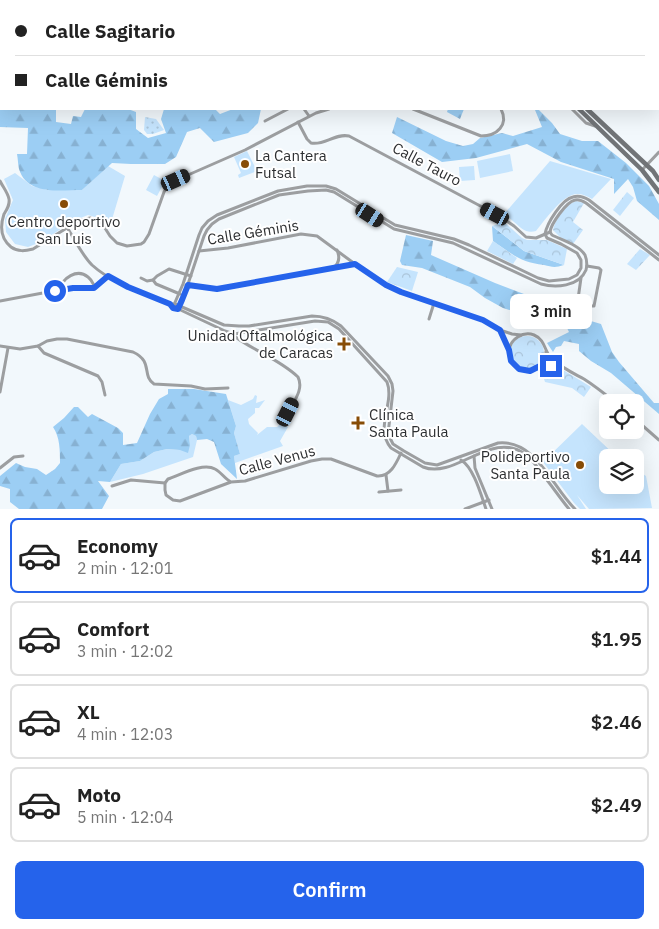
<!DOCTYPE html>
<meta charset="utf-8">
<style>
:root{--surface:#fff;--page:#f2f2f2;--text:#222;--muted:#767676;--line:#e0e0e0;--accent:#2563eb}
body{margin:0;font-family:"IBM Plex Sans",sans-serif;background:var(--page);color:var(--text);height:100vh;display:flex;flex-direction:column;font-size:19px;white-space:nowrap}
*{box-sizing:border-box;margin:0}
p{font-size:16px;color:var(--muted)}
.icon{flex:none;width:28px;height:28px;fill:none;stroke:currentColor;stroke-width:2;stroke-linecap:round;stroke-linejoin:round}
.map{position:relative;height:509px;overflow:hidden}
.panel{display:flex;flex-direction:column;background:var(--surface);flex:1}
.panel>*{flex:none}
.banner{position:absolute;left:0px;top:0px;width:660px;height:110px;box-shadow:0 5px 20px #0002;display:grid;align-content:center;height:110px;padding:0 15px;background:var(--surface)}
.tools{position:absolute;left:599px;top:394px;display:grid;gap:10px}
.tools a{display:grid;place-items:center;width:45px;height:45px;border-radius:8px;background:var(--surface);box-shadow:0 5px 20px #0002;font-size:25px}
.end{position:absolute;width:22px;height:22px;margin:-11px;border:6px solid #2563eb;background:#fff;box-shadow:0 0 0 2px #fff}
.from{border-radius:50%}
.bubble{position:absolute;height:35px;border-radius:8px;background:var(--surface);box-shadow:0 5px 20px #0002;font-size:16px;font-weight:600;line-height:35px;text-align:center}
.car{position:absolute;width:15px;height:30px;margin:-15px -8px;border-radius:6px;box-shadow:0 0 4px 1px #0007;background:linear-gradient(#222 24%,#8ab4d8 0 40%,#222 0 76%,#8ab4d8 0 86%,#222 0)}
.banner b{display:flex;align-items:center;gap:18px;height:48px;font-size:19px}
.banner b+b{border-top:1px solid var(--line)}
.banner i{width:12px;height:12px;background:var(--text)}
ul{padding:9px 0 0;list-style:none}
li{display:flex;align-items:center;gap:15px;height:75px;margin:0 10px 8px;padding:0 5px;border:2px solid var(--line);border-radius:8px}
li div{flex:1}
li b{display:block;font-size:19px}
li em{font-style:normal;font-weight:600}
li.selected{border-color:var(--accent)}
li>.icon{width:45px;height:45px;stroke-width:1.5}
.primary-button{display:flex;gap:10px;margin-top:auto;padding:10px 15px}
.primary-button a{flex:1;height:58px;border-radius:8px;background:var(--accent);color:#fff;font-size:20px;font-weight:600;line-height:58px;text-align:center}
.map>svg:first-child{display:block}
.grass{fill:#c5e4fd}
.forest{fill:url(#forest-firs)}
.park{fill:url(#park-crowns)}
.garden{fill:url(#garden-dots)}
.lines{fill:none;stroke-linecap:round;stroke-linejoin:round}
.street{stroke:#9c9ea0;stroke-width:3}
.secondary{stroke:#717477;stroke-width:4.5}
.route{stroke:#2563eb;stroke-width:6}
.poi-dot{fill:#874c06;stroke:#fff;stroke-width:2}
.labels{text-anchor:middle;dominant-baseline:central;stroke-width:4;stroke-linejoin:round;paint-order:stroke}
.poi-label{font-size:15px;fill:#2d2f31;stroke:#fff;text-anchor:start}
.street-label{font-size:15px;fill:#2d2f31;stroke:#fff}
</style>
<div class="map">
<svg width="659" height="509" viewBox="0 0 659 509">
<defs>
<pattern id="forest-firs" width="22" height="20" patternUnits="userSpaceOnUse" patternTransform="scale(1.25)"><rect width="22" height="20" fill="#9ccef4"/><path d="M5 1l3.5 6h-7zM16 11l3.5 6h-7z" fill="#87b1d2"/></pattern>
<pattern id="park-crowns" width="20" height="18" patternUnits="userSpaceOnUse" patternTransform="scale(1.25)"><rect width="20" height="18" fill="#c5e4fd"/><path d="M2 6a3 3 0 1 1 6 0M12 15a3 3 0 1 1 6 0" fill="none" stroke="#aac4d9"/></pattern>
<pattern id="garden-dots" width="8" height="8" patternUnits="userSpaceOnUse" patternTransform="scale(1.25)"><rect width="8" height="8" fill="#c5e4fd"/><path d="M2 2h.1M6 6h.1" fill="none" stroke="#aac4d9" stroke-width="1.8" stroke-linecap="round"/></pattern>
</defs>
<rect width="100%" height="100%" fill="#f2f8fc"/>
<g class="grass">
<polygon points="0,0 115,0 121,1 1,1 1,48 0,48"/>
<polygon points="247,151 257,171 239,178 238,175 241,173 234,157"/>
<polygon points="510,154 513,171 480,178 477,161"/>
<path d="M550,161l61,18 -19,20c-5,-3 -9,-5 -15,-5 -14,0 -32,26 -41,37 -10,3 -15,-3 -22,-9 -3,-3 -7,-5 -10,-8z"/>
<polygon points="108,166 125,176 110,226 102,219 88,215 73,221 41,242 28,247 15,244 6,232 5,219 13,200 4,179 15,173 32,186 48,190 82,190"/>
<polygon points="474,166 475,180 460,181 459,167"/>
<polygon points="154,175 165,181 157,196 146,190"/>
<polygon points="255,395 257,396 256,403 265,400 259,408 255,408 255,413 248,419 249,424 258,433 257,435 267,427 277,427 282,423 288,427 280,441 283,446 235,463 234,456 240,454 234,433 236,426 228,400 241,405 253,399"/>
<polygon points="582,424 617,457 608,458 608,485 635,485 635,469 646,476 652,508 589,509 577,495 586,509 580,509 574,503 543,462"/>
<polygon points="192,434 196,436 197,440 193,457 143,474 110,482 121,464 140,461 154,452 167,449 180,450 190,445 189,436"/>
</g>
<g class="forest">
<path d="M0,91l1,1v17h55v13l15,2 2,-8 8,1 4,-8h43l8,3v17l12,9 18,-5 -5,-14 3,-10h51l5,5 13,-5h28l-3,14 -10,10 -34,9 -14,-14 -13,4 -11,25 -11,7h-34l-19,-1 -30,27c-21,0 -55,6 -63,-21 -1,-4 -1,-10 -2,-15h10l1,-26 -28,-1z"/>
<polygon points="448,109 464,109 460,119 447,112"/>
<polygon points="534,109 538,109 552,123 560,134 582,141 598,141 626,163 649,186 659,204 659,220 637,201 633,187 628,179 614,194 614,179 561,162 527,144 476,158 442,162 392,133 397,117 446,141 463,146 473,144 480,138 502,133 513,136 542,127 535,110"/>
<path d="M492,226l32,25 40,14c-9,3 -12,2 -20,0 -24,-3 -31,-10 -51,-24z"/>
<polygon points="406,235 433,241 431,255 495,283 548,303 574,305 584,319 601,324 612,352 619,362 654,403 659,403 659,414 611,373 591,361 579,351 579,344 564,341 561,346 556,347 553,352 547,343 569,332 567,328 555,317 543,320 522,314 503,308 485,298 470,287 422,268 402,265 400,261"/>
<path d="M168,389h26l32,5 10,32 -2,7 6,21 -6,2 3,23 -16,-15 -7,-22 -7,-3 -10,1 -1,-4 -4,-2 -3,2 1,9 -2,8 -8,-3 -13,-1 -13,3 -14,9 -19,3 -11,18 -12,-1 11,15 -7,13h-83l-9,-7v-13l-10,-3v-10l16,-13 9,4 12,2 9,6 9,-6 5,-6c0,-12 0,-26 -7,-36l11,-9 10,-11h4l10,10 4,-3 26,14 5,5v12l14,-2 13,-29 9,-15 9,-5z"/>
</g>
<g class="park">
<polygon points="627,192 634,198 620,216 613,210"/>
<path d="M576,201l8,2 -11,19 10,8 -10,14 -13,-7 -7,-7c2,-10 13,-26 23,-29z"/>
<polygon points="504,222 522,238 527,240 547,240 567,249 564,265 524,251 492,226"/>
<polygon points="493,241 517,258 513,264 487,251"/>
<polygon points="640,249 650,255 636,270 627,264"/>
<polygon points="397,267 418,272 412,291 387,282"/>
<circle cx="527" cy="353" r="17"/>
<polygon points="560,368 591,387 584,397 572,388 545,382 541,370"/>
</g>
<polygon class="garden" points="145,117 156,119 164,130 153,134 147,134 144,130"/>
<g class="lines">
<g class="street">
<polyline points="267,1 267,0"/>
<polyline points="0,65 1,65"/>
<polyline points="0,69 1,70"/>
<polyline points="304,109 309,116"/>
<path d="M413,109l68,27c16,0 28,-11 20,-27"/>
<polyline points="572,109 586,123 595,126"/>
<polyline points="265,121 288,109"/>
<path d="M298,122l9,17 4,4c13,3 24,-10 38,-7l152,81 13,9 12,11 10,1 14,-6"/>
<polyline points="642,170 659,152"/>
<path d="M0,181c3,6 8,12 9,18 1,6 -2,10 -5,15 -4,12 -4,24 7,33 7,5 14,4 22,2l45,-28 12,-3 7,3 6,4 7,11 7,7 10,3 14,-2 3,-2 5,-8 15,-42 3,-5 5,-5 73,-32 71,-37 13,-4"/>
<path d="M68,229c7,11 14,26 24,36 21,19 52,28 77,39h6l49,21 15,1h10l63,-10c12,0 20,3 29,10l47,50 4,8 1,7 -5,43 5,10 11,7 21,12 12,2 61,-22c38,-4 54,44 77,66"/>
<path d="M550,232c1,-8 16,-30 25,-32 4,-1 8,1 11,3l73,57"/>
<path d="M545,234c2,-11 17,-35 28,-37 6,-2 11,0 16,3l70,55"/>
<polyline points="199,251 228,248 301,234 317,236 355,264 386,285 401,292 483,320 500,330 512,334 521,335"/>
<path d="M333,268c7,-5 7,-11 4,-18"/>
<polyline points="141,278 147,281 153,280"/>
<polyline points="581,278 577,306 594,306 601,270 599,268 587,266"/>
<polyline points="186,285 217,289 354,264"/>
<path d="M60,290c2,-12 17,-22 28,-13 4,3 5,7 7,10"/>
<polyline points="180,294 156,284 153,280 157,276 169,269 191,276"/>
<polyline points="0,301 64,289 94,288 108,276"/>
<path d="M172,306l53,25 9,3 81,-13 13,1 11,7 48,53c8,21 -13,46 4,66l32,19c33,13 69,-39 103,-12 7,5 12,13 17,20 9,11 17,23 26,34"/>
<polyline points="173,307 183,284 199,235 202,228 208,221 217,215 278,191 307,186 326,186 336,189 395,225 454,239 469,245 538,278 549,281 569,279 577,275 581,268 581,260 577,253 561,244 547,238 545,234"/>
<path d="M178,309l8,-19 18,-54 3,-6 5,-6 7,-5 60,-24 29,-4 18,-1 8,2 60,37 59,14 88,41c14,4 38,3 45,-14 1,-4 1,-10 -1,-15 -6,-10 -23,-15 -33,-20l-2,-3"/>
<polyline points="429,319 434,303"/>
<polyline points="500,330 509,350"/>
<path d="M230,333c21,17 48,25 68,44 6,12 -4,24 -9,34"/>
<path d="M0,346l20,3 18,-3 9,-5 10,-2h10l66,13c21,10 8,23 21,32l37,2 14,3 23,-1"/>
<polyline points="38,346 44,353 98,376 102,382 105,395"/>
<path d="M546,351c0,28 -39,25 -37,0 1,-12 14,-20 25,-16 12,5 10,17 18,24 10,9 21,14 32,20 11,7 21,15 31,23"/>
<polyline points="540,366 561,366"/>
<polyline points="0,392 8,348"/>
<polyline points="635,419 659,440"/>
<polyline points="474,456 475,468 492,509"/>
<path d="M461,460c13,8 20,35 25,49"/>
<polyline points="0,468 14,457 23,456"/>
<polyline points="386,475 388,491"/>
<path d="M231,482c-6,-3 -10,-10 -16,-13 -12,-7 -35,6 -47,10l-3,4v7l1,5 7,5 7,1 51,-19 14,-1 66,-20 11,-2h9l46,17c13,1 19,-12 24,-23"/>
<polyline points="112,486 131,480 165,483"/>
<polyline points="379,492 401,490"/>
<polyline points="465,509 489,500"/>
</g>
<g class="secondary">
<polyline points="495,0 496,1"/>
<polyline points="504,0 505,1"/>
<polyline points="579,109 642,170 659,192"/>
<polyline points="587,109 653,171 659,180"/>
</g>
</g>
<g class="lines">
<polyline class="route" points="55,291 73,288 94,288 108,276 128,287 170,304 173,308 178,309 182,300 188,285 217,289 355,264 386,285 401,292 483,320 500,330 509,350 511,361 519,369 530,371 540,366 551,366"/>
</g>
<g class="poi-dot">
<circle cx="245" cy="164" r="5"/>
<circle cx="64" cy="204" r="5"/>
<path d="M341.5 336.5h5v5h5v5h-5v5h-5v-5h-5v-5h5z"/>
<path d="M355.5 415.5h5v5h5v5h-5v5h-5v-5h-5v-5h5z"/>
<circle cx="580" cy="465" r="5"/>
</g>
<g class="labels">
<g class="poi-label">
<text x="255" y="155">La Cantera<tspan x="255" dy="17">Futsal</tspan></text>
<text x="64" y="221" text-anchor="middle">Centro deportivo<tspan x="64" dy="17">San Luis</tspan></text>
<text x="333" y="335" text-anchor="end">Unidad Oftalmológica<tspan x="333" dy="17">de Caracas</tspan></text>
<text x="369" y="414">Clínica<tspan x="369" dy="17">Santa Paula</tspan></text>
<text x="570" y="456" text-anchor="end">Polideportivo<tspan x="570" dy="17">Santa Paula</tspan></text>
</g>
<g class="street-label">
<text transform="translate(427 164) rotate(28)">Calle Tauro</text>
<text transform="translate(253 232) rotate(-9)">Calle Géminis</text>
<text transform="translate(277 460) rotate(-15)">Calle Venus</text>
</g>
</g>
</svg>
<div class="tools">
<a><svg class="icon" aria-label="locate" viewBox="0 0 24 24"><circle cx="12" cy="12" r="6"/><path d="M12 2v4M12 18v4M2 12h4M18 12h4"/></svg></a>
<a><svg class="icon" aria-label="layers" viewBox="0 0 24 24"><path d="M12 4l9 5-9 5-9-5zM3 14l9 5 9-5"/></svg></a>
</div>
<i class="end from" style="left:55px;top:291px"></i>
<i class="end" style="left:551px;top:366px"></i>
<div class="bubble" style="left:510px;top:294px;width:82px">3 min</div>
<i class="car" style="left:176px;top:180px;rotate:66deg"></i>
<i class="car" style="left:495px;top:214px;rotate:298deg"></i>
<i class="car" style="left:370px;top:215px;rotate:123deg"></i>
<i class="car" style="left:288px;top:412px;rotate:27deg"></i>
<div class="banner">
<b><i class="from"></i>Calle Sagitario</b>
<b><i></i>Calle Géminis</b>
</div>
</div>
<section class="panel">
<ul>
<li class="selected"><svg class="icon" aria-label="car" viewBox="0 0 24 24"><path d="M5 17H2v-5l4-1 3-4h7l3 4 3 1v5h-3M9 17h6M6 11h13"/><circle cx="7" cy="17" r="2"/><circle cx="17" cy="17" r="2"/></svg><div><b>Economy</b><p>2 min · 12:01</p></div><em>$1.44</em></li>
<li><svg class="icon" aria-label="car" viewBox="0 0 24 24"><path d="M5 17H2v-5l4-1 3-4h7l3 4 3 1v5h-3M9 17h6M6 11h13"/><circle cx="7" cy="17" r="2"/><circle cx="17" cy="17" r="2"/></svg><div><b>Comfort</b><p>3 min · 12:02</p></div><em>$1.95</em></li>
<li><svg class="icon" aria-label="car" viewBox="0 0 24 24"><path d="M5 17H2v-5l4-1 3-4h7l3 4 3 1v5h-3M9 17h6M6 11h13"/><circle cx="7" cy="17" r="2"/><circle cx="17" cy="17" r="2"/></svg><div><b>XL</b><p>4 min · 12:03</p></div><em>$2.46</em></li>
<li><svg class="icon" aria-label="car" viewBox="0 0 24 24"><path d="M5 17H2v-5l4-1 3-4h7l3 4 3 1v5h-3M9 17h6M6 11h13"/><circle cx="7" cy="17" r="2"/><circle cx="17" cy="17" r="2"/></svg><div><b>Moto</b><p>5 min · 12:04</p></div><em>$2.49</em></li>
</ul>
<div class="primary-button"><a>Confirm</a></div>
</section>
